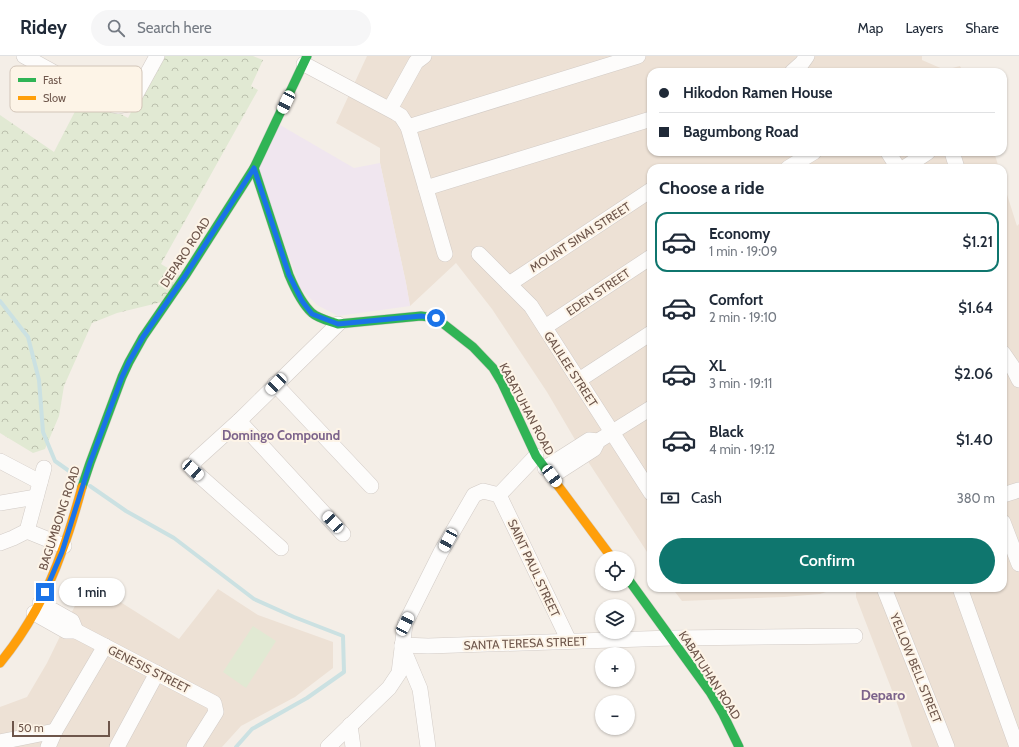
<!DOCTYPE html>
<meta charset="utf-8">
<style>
:root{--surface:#fff;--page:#f6f6f7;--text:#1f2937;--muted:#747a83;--line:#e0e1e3;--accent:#0f766e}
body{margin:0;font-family:Cabin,sans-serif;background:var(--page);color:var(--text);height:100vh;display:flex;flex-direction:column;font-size:15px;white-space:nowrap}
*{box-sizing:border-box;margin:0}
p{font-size:13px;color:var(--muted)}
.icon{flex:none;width:22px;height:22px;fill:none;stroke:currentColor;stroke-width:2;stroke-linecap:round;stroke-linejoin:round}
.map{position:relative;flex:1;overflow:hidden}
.side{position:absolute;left:647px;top:108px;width:360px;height:428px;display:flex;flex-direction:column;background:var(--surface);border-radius:12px;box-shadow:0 1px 3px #0004}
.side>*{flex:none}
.top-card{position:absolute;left:647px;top:12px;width:360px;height:88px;border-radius:12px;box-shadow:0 1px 3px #0004;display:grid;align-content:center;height:88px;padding:0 12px;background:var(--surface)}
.tools{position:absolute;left:595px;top:495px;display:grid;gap:8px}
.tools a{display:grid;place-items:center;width:40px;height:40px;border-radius:50%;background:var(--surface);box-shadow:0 1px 3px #0004;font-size:20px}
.scale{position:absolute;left:12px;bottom:10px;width:98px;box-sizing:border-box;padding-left:4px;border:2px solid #6e564b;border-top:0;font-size:11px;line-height:14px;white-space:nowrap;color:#6e564b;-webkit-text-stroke:3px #fdf4e7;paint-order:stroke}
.end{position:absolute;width:18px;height:18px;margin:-9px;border:5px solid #1a73e8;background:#fff;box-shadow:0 0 0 2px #fff}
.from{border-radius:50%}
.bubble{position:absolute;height:28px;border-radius:14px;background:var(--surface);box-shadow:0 1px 3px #0004;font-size:13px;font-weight:600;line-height:28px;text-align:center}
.car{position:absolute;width:12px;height:24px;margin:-12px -6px;border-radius:5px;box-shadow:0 0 3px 1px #0007;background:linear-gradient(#fff 24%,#345 0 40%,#fff 0 76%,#345 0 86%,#fff 0)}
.top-card b{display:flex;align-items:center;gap:14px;height:38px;font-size:15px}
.top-card b+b{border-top:1px solid var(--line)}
.top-card i{width:10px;height:10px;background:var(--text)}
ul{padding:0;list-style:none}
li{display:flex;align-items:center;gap:12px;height:60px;margin:0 8px 6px;padding:0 4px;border:2px solid transparent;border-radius:12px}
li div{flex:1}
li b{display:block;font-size:15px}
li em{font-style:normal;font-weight:600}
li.current{border-color:var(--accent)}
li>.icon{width:36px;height:36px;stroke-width:1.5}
h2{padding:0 12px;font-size:18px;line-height:48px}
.pay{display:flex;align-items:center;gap:10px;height:44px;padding:0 12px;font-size:15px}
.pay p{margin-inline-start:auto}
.primary-button{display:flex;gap:8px;margin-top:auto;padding:8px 12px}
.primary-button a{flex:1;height:46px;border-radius:24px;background:var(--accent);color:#fff;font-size:16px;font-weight:600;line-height:46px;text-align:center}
header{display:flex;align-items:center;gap:24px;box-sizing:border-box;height:56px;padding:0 20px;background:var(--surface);border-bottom:1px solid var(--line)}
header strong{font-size:19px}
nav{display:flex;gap:22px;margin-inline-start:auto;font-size:14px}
.search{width:280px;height:36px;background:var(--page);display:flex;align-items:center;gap:10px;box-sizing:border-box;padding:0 14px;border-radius:22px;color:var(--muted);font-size:15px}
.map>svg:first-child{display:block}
.residential{fill:#ede1d5}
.education{fill:#f0e6ef}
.forest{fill:url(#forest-crowns)}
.pitch{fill:#e1e9d3}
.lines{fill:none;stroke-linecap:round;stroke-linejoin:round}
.stream{stroke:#cbe1e2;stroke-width:4}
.street-casing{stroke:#d2cbc6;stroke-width:16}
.fast-casing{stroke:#d2cbc4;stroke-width:10}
.slow-casing{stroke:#d2cbc4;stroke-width:10}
.street{stroke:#fdfcfb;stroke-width:15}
.fast{stroke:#30b455;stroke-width:9}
.slow{stroke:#ff9f0a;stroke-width:9}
.route{stroke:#1a73e8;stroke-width:5}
.labels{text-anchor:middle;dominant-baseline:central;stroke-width:4;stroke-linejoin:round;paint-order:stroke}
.street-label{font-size:12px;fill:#6e564b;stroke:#fdf4e7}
.neighbourhood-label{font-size:13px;font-weight:bold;fill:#7c638b;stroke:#fdf4e7}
.quarter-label{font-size:14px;font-weight:bold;fill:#7c638b;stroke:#fdf4e7}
.key{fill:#fdf4e7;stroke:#d2c5b8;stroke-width:1}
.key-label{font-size:11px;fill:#6e564b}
</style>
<header>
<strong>Ridey</strong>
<div class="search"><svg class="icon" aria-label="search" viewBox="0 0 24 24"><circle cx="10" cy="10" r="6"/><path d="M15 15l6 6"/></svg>Search here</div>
<nav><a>Map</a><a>Layers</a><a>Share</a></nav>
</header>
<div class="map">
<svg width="1019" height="691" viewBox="0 0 1019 691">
<defs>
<pattern id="forest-crowns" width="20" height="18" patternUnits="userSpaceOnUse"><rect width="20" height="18" fill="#e1e9d3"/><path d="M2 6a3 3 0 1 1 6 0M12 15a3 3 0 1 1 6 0" fill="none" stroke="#bbc0ad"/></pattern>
</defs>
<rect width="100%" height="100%" fill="#f4eee7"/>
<g class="residential">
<polygon points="367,0 922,0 922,4 945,14 960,10 963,16 651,16 651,96 994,96 999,112 651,112 651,502 587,404 547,336 492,253 456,207 410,250 406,227 380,107 380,92 336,67"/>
<polygon points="1003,126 1017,170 1019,168 1019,691 912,691 898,650 856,541 856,532 1003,532"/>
<polygon points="87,525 179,583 218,533 258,559 333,586 333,612 295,641 241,670 222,691 0,691 0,651 27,641 47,607"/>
<polygon points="672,532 838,532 820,538 784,541 682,545"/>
</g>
<polygon class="education" points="280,69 354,112 380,107 406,227 410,250 338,260 317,249 301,233 257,112"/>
<polygon class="forest" points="160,0 253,0 263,4 251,30 258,34 161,208 181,220 162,246 117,257 92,267 64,330 59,360 45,393 33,397 0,377 0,59 54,96 84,38 128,62"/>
<polygon class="pitch" points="253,570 276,585 246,632 223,616"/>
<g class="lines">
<g class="stream">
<polyline points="0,245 28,281 39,324 43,376 55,405 79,422"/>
<polyline points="90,430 126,455 174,482 254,543 294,561 343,580 344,616 307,642 252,673 236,691"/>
</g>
<g class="street-casing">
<g id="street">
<polyline points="24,0 113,49 119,50 129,48 135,40 157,0"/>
<polyline points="304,8 396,57 401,60 408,71 445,198"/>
<polyline points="792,16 802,7 807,0"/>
<polyline points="390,53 416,6 424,0"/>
<polyline points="408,71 638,0"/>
<polyline points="888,96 898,112"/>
<polyline points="952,96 957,112"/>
<polyline points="788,112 814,96"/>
<polyline points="904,112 928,96"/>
<polyline points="426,132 651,63"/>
<polyline points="479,198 531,250 651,437"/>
<polyline points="509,228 651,134"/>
<polyline points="545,271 651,201"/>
<polyline points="1003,297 1012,310 1019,324"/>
<polyline points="579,324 651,277"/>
<polyline points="275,328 371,430"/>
<polyline points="239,365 343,478"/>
<polyline points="0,405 40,426"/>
<polyline points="545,412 589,384 598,385"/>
<polyline points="552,420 594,393 598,385 651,352"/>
<polyline points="499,439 569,585"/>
<polyline points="499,439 536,400"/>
<polyline points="1003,439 1019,434"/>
<polyline points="0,447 36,441"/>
<polyline points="1003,466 1019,508"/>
<polyline points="27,475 64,490"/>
<polyline points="0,487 13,482 27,475 44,412"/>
<polyline points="281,492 193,414 193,409 196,404 239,365 338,268"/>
<polyline points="884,532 947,691"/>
<polyline points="960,532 1017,691"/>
<polyline points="40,547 72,565 76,575"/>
<polyline points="34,557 66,575 76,575 214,647 216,656 194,691"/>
<polyline points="402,589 428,590 672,582 855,580"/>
<polyline points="402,590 420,633 428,691"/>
<polyline points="350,669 353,691"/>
<polyline points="0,686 55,675"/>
<polyline points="48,691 55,675 105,590"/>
<polyline points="117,691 157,617"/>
<polyline points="328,691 389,632 399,617 405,568 441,496 474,439 483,435 499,439"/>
</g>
</g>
<g class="fast-casing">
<g id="fast">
<path d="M254,112l35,107c5,12 13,29 23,38 7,6 18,8 26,11l83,-8 15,2 37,29 20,21 9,15 34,73 17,23"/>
<polyline points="82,431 90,407 122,321 129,306 143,281 185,220 254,112 307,0"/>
<polyline points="628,523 710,636 723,658 739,691"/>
</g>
</g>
<g class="slow-casing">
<g id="slow">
<polyline points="553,423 612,502"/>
<path d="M0,607c27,-33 48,-72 62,-112 8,-21 14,-42 20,-64"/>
</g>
</g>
<use href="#street" class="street"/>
<use href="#fast" class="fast"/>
<use href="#slow" class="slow"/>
</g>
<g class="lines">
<polyline class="route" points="45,536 62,496 90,407 122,321 129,306 143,281 185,220 254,112 289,219 302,245 312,258 338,268 421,260 436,262"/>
</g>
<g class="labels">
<g class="street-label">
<text transform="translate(580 181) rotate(-33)">MOUNT SINAI STREET</text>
<text transform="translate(185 196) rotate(-57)">DEPARO ROAD</text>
<text transform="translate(598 236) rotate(-34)">EDEN STREET</text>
<text transform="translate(571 313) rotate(57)">GALILEE STREET</text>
<text transform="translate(527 353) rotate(62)">KABATUHAN ROAD</text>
<text transform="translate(59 462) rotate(-72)">BAGUMBONG ROAD</text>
<text transform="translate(534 512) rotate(65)">SAINT PAUL STREET</text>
<text transform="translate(525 587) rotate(-2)">SANTA TERESA STREET</text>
<text transform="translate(916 612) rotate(68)">YELLOW BELL STREET</text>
<text transform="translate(149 613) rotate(27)">GENESIS STREET</text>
<text transform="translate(710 619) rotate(57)">KABATUHAN ROAD</text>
</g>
<g class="neighbourhood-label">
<text x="281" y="379">Domingo Compound</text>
</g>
<g class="quarter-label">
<text x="883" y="639">Deparo</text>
</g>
</g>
<rect x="10" y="10" width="132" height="46" rx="6" class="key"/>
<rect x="18" y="22" width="18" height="4" fill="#30b455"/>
<rect x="18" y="40" width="18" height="4" fill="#ff9f0a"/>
<g class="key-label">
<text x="43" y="28">Fast</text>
<text x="43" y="46">Slow</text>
</g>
</svg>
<div class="tools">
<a><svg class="icon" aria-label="locate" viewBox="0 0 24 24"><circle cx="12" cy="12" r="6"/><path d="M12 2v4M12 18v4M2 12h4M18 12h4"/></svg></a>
<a><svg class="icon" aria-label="layers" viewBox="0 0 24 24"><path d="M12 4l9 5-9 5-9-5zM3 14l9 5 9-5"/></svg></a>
<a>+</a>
<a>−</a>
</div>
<div class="scale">50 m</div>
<i class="end from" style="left:436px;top:262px"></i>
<i class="end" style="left:45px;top:536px"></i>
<div class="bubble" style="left:59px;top:522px;width:66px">1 min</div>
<i class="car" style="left:286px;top:46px;rotate:206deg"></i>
<i class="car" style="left:276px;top:328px;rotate:225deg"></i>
<i class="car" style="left:193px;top:414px;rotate:132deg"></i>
<i class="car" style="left:552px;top:420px;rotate:143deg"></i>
<i class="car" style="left:333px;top:466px;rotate:317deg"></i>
<i class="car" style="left:448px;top:484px;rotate:209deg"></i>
<i class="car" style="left:405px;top:568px;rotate:27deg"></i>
<div class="top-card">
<b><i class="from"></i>Hikodon Ramen House</b>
<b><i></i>Bagumbong Road</b>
</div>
<section class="side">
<h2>Choose a ride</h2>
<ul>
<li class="current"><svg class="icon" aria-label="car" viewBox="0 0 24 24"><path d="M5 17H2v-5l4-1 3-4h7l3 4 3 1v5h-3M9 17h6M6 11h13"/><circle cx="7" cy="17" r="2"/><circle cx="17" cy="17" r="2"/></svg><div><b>Economy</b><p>1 min · 19:09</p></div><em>$1.21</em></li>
<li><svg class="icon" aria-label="car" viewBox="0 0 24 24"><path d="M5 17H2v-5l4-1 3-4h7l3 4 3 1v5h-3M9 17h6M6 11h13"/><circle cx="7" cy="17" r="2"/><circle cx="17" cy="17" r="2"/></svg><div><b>Comfort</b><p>2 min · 19:10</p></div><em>$1.64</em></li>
<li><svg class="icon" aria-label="car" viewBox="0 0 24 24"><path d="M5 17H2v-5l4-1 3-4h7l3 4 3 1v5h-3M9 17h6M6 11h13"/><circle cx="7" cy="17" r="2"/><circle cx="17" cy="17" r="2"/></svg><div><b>XL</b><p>3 min · 19:11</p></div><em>$2.06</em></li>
<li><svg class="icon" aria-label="car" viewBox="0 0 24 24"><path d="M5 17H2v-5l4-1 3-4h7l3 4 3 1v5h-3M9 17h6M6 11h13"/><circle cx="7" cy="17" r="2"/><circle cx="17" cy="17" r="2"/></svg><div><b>Black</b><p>4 min · 19:12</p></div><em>$1.40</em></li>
</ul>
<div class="pay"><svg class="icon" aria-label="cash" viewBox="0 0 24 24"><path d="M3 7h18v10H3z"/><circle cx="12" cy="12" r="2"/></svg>Cash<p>380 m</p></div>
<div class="primary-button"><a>Confirm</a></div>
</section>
</div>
